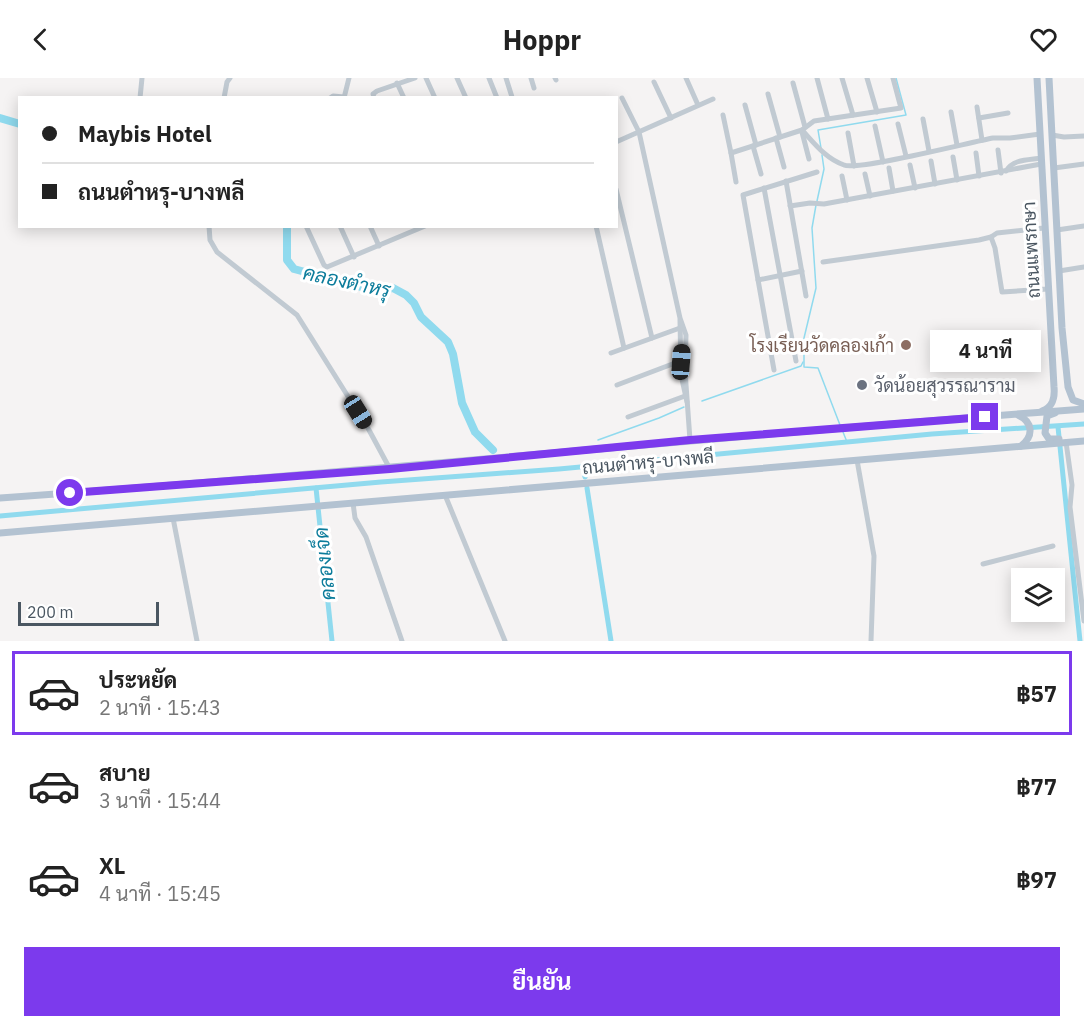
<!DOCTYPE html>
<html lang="th">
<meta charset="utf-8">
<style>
:root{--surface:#fff;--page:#f2f2f2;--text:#222;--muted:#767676;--line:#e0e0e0;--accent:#7c3aed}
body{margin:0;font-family:"IBM Plex Sans",Sarabun,sans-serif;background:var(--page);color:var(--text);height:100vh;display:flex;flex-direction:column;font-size:22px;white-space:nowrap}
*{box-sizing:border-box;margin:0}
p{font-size:20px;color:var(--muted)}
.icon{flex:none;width:33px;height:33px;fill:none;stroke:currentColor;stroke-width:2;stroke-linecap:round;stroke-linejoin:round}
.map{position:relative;height:563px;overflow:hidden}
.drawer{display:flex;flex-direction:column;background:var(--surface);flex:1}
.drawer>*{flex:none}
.guide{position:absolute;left:18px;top:18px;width:600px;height:132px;border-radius:0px;box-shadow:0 3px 15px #0003;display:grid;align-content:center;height:132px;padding:0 24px;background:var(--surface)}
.tools{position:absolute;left:1011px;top:490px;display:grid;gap:12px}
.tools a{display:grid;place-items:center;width:54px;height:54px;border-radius:0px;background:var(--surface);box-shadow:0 3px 15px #0003;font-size:30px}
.scale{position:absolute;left:18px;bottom:15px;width:141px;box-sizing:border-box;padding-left:6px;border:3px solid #4a5661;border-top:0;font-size:16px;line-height:21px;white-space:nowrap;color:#4a5661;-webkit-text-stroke:4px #fff;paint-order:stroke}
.end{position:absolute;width:27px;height:27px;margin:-14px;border:8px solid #7c3aed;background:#fff;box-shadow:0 0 0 3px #fff}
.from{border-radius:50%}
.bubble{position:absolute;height:42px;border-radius:0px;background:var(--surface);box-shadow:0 3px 15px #0003;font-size:20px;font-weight:700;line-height:42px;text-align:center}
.car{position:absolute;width:18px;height:36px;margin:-18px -9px;border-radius:8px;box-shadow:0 0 4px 2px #0007;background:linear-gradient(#222 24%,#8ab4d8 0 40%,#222 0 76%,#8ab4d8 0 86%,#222 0)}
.guide b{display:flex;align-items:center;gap:21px;height:57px;font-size:22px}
.guide b+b{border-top:2px solid var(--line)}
.guide i{width:15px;height:15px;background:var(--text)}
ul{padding:10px 0 0;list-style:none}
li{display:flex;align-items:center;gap:18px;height:84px;margin:0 12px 9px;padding:0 12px;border:3px solid transparent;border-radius:0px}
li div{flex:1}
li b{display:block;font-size:22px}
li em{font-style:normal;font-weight:700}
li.on{border-color:var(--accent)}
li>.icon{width:54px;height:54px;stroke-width:1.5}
.cta{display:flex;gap:12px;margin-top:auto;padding:12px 24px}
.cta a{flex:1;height:69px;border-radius:0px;background:var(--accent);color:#fff;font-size:24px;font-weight:700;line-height:69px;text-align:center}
header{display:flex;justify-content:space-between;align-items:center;height:78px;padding:0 24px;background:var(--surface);font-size:27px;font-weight:700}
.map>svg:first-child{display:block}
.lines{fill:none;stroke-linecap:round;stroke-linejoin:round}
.stream{stroke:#90daee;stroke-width:1.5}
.canal{stroke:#90daee;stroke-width:5}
.river{stroke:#90daee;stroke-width:8}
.minor{stroke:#c1cad2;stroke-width:5}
.major{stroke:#b3c2d1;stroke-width:7}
.route{stroke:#7c3aed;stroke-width:8}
.education-dot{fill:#8d6e63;stroke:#fff;stroke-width:2}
.worship-dot{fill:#6b7280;stroke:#fff;stroke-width:2}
.labels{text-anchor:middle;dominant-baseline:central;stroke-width:6;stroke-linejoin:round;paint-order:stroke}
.street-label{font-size:18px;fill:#4a5661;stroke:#fff}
.education-label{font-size:18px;fill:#785e54;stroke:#fff;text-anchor:end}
.worship-label{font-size:18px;fill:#5b616d;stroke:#fff;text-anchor:start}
.water-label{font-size:20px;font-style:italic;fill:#0c7c9b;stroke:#fff}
</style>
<header><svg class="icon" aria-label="back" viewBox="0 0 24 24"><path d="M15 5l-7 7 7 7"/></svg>Hoppr<svg class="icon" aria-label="heart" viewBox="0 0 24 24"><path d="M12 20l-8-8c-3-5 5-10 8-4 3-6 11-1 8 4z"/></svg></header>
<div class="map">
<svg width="1084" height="563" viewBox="0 0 1084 563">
<rect width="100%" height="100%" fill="#f5f3f3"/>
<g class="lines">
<g class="stream">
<polyline points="821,70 818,52 906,37 896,0"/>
<polyline points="817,123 824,91 822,77"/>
<polyline points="816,127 812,150 816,210 804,260 804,289 818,290 840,347"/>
<polyline points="702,323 801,288 803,284"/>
<polyline points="843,354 847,364"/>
<polyline points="598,362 659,340 684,329"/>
</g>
<g class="canal">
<polyline points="1058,349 1080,563"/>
<polyline points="583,389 585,399"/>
<polyline points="316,410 332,563"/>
<polyline points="587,410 611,563"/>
<polyline points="0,438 381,404 559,391 932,356 1084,346"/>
</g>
<g class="river">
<polyline points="0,40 20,46"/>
<polyline points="287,148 287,182 294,191 372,212 393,210 406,217 414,225 421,239 448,264 453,276 462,325 475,354 493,372"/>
</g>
<g class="minor">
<polyline points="426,0 435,20"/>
<polyline points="457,0 466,20"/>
<polyline points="489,0 497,20"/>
<polyline points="506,0 512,19"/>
<polyline points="531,0 534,10"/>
<polyline points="555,0 556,2"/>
<polyline points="686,0 698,27"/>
<polyline points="817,0 828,41"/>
<polyline points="842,0 853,37"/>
<polyline points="867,0 877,34"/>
<polyline points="654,4 671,40"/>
<polyline points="397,5 404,20"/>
<polyline points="793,5 805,49"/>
<polyline points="768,16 780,59"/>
<polyline points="140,20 142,0"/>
<polyline points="224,20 227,4 230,0"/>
<polyline points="330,20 333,18 344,19"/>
<polyline points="344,20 349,0"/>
<polyline points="374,20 373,16 377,13 415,0"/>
<polyline points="622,20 639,54 680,240 686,257 685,293 690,362"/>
<polyline points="745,27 756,67"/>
<polyline points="977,29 982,62"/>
<polyline points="951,34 957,67"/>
<polyline points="723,37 731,75 802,52 814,43 901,30 893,0"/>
<polyline points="979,40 1008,35"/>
<polyline points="923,41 929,73"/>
<polyline points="898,46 906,78"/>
<polyline points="875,48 883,84"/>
<path d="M802,52c12,13 24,29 42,35 13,6 127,-23 149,-27h17l30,-4"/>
<polyline points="802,54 809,81"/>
<polyline points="848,55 854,88"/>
<polyline points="1052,57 1064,59 1084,58"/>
<polyline points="776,60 784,89"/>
<polyline points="616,64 713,21"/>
<polyline points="753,68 761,96"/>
<polyline points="998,72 1001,95"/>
<polyline points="731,75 736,104"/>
<polyline points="976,75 979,98"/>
<polyline points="953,79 957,102"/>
<polyline points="931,83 935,106"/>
<polyline points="910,87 915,110"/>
<polyline points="889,90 893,113"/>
<polyline points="1054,90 1084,86"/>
<path d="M1006,93c7,-12 22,-11 35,-13"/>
<polyline points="865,96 870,118"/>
<polyline points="842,98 847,122"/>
<polyline points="786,103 806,218"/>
<polyline points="764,110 796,283"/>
<polyline points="616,111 652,260"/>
<polyline points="790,128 810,125 824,126 1041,86"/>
<polyline points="209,148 210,162 217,174 297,237 369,352 390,391"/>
<polyline points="306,148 324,187 327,189 425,148"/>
<polyline points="340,148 354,179"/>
<polyline points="370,148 379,168"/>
<polyline points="596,148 624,270"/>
<polyline points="1057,152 1084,148"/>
<polyline points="991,159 997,155 1044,150"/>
<polyline points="823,184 979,162 991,159 995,170 1002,214 1048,211"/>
<polyline points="1059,193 1084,189"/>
<polyline points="758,202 802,193"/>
<polyline points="680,242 681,297 687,324"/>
<polyline points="611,275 680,250"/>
<polyline points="774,292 743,117 817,94"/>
<polyline points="617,307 683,282"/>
<polyline points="628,339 685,318"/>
<polyline points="1066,364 1072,407 1070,429 1084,543"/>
<polyline points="857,382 874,478 871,563"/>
<polyline points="445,417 505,563"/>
<polyline points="353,425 355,440 366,459 402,563"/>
<polyline points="173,440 197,563"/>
<polyline points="983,486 1053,468"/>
</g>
<g class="major">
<path d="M1037,0l17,309c1,11 -1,20 -12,24"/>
<polyline points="1049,0 1062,250 1068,309 1073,322 1084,326"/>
<polyline points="1055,335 1047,338 1045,355 1049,361 1059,361"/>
<path d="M1018,337c15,7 16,21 3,31"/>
<path d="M0,420c362,-25 722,-63 1084,-89"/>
<polyline points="0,455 1084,363"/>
</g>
</g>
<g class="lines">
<polyline class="route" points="70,415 390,391 690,362 985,339"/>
</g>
<circle class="education-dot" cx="906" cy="267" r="6"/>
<circle class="worship-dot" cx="862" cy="307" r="6"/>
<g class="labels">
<g class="street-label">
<text transform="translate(1031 172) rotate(-93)">ถนนแพรกษา</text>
<text transform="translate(648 384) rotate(-5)">ถนนตำหรุ-บางพลี</text>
</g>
<g class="education-label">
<text x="894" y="267">โรงเรียนวัดคลองเก้า</text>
</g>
<g class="worship-label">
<text x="874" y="307">วัดน้อยสุวรรณาราม</text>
</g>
<g class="water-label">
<text transform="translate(347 203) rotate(12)">คลองตำหรุ</text>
<text transform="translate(324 486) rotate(-96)">คลองเจ็ด</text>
</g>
</g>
</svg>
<div class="tools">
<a><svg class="icon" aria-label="layers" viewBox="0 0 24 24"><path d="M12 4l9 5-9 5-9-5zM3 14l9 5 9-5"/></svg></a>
</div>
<div class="scale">200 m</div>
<i class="end from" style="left:70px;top:415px"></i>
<i class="end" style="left:985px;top:339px"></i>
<div class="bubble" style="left:930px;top:252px;width:111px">4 นาที</div>
<i class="car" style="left:681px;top:284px;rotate:4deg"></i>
<i class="car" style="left:358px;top:334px;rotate:148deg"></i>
<div class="guide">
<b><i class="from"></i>Maybis Hotel</b>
<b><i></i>ถนนตำหรุ-บางพลี</b>
</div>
</div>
<section class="drawer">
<ul>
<li class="on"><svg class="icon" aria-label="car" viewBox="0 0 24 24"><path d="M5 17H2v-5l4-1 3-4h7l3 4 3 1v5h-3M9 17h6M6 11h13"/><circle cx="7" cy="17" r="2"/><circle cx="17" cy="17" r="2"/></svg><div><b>ประหยัด</b><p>2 นาที · 15:43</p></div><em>฿57</em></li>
<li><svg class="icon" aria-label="car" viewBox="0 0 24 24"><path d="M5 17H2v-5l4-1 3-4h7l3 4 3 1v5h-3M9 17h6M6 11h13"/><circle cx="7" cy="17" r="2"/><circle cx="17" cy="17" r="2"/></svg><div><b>สบาย</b><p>3 นาที · 15:44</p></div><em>฿77</em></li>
<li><svg class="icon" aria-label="car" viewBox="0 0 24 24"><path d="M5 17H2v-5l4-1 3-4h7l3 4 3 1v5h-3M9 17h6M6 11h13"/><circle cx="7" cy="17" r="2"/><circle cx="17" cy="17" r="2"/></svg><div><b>XL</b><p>4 นาที · 15:45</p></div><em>฿97</em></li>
</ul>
<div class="cta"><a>ยืนยัน</a></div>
</section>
